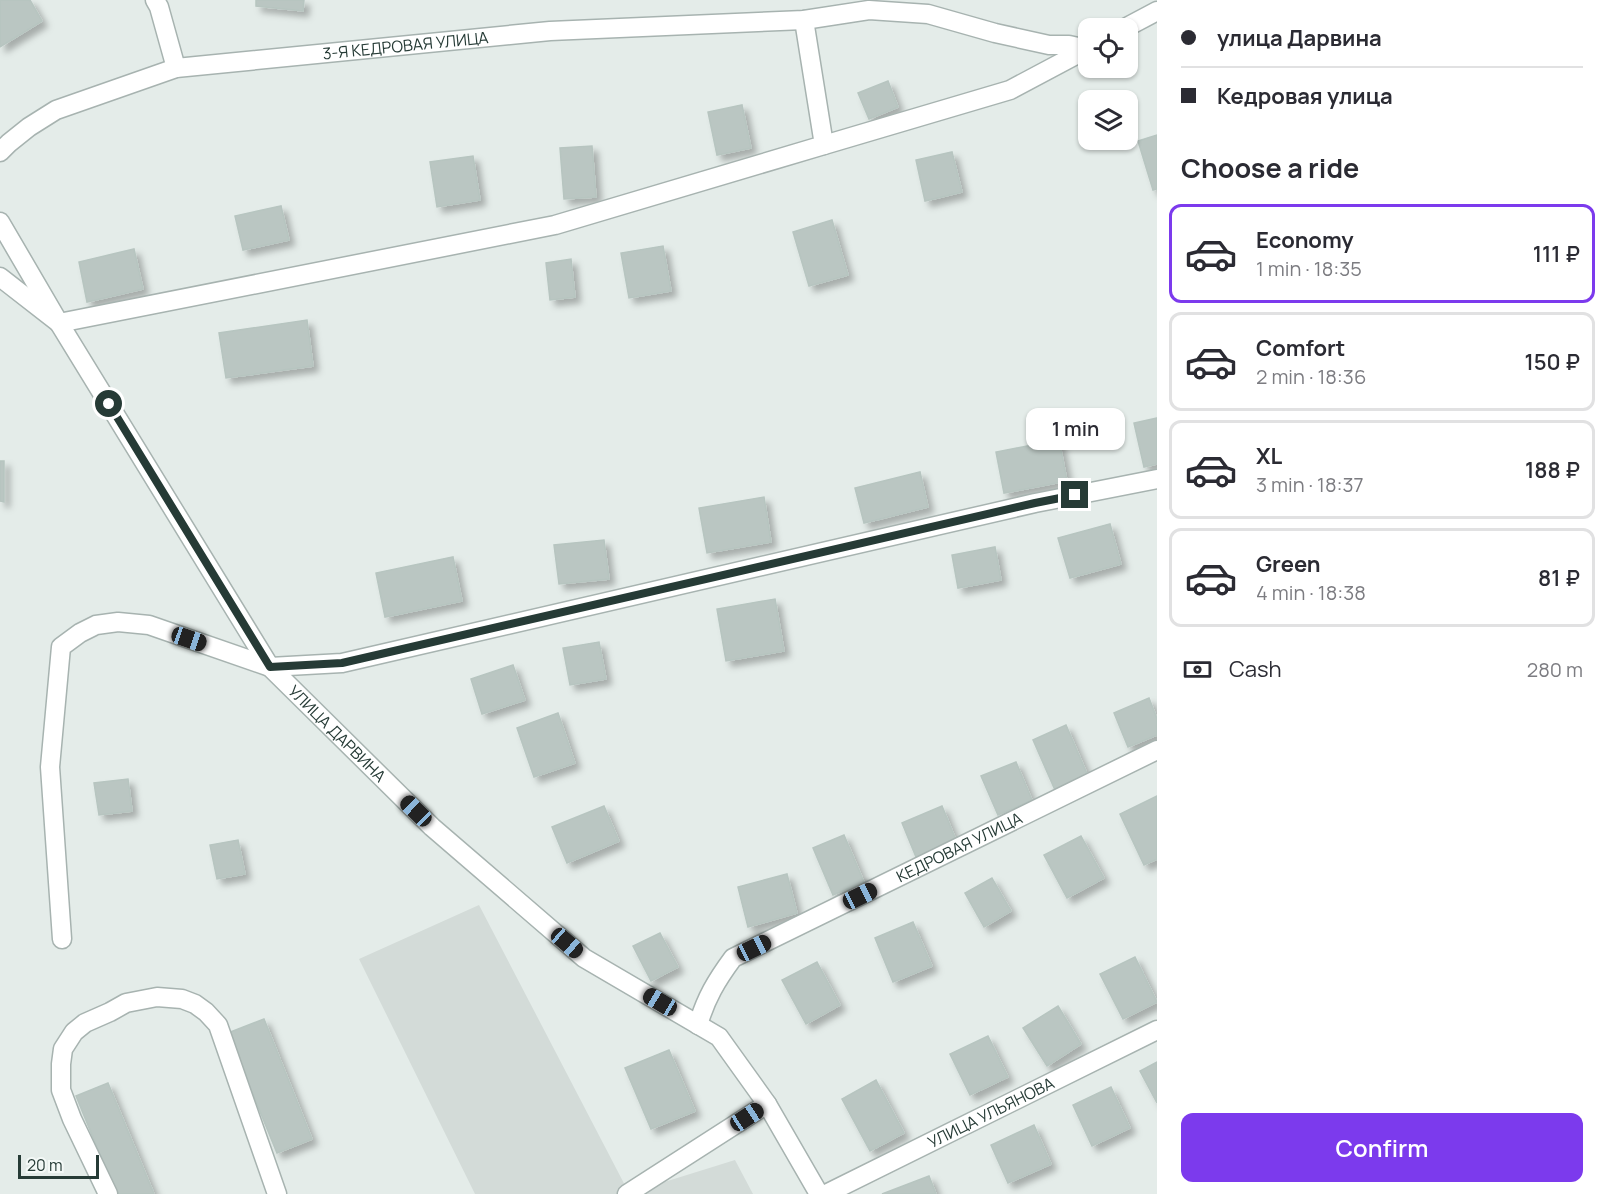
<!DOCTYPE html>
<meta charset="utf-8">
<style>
:root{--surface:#fff;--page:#f2f2f3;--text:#2b2b33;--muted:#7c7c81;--line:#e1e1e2;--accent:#7c3aed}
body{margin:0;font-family:Manrope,sans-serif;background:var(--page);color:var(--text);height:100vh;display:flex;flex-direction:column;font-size:22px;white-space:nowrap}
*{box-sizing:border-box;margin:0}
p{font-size:20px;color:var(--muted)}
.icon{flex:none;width:33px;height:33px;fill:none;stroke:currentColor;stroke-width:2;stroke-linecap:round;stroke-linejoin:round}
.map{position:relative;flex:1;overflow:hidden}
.sheet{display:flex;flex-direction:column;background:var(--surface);width:450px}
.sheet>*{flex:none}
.banner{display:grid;align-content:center;height:132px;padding:0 24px;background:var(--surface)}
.fabs{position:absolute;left:1078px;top:18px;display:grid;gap:12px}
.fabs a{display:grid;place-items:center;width:60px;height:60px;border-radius:12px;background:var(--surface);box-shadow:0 2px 4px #0004;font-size:30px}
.scale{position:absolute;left:18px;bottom:15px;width:81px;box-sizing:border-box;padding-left:6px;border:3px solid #263b36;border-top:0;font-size:16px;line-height:21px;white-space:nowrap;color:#263b36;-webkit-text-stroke:4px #f4f9f7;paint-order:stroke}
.end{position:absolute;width:27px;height:27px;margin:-14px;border:8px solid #263b36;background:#fff;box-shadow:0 0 0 3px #fff}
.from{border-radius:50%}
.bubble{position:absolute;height:42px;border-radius:12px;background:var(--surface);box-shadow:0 2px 4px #0004;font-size:20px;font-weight:600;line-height:42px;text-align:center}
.car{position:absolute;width:18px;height:36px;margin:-18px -9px;border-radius:8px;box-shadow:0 0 4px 2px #0007;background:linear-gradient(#222 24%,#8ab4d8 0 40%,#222 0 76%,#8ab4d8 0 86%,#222 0)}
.banner b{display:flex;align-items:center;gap:21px;height:57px;font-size:22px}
.banner b+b{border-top:2px solid var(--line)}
.banner i{width:15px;height:15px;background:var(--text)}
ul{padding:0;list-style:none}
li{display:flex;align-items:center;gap:18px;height:99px;margin:0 12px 9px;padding:0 12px;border:3px solid var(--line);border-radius:12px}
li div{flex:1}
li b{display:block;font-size:22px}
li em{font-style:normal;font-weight:600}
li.on{border-color:var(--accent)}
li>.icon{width:54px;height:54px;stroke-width:1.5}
h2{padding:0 24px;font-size:27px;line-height:72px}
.pay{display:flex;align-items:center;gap:15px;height:66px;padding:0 24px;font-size:22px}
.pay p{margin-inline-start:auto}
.primary-button{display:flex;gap:12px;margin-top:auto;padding:12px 24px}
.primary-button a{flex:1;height:69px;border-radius:12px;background:var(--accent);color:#fff;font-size:24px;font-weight:600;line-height:69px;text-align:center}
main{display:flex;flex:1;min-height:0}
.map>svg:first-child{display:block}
.built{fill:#d3dbd8}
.building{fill:#bac6c2;stroke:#b7c5c0;stroke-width:1.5;filter:url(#shadow)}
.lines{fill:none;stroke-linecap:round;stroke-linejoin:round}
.minor-casing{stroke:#a7b3b0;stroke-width:21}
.tertiary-casing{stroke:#a7b3b0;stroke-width:21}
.minor{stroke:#fff;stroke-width:18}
.tertiary{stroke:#fff;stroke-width:18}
.route{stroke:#263b36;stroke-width:8}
.labels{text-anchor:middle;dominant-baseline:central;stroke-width:5;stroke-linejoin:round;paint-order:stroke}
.street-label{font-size:16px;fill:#263b36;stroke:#f4f9f7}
</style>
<main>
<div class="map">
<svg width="1157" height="1194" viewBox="0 0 1157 1194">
<defs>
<filter id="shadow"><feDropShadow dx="5.5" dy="5.5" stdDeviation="3" flood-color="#0004"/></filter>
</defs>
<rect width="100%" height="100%" fill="#e4ece9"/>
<polygon class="built" points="479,905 629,1193 735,1160 753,1194 475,1194 359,959"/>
<g class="building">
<polygon points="0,0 30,0 42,21 0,47"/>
<polygon points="256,0 304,0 303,11 256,6"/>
<polygon points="888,81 898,107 869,119 858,93"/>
<polygon points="742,105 751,148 717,155 708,112"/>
<polygon points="1157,135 1157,189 1153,190 1138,141"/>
<polygon points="592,146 596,197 564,199 560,148"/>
<polygon points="952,152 962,192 925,201 916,160"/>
<polygon points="473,156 480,200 437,207 430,162"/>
<polygon points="281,206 289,240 243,250 235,216"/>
<polygon points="832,220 848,275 809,286 793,232"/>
<polygon points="663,246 671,291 629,298 621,253"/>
<polygon points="134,249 143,289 87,302 79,262"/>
<polygon points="571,259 575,297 550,300 546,263"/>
<polygon points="307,320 313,366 226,378 219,333"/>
<polygon points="1157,418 1157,464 1144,467 1134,423"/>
<polygon points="1059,440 1067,481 1004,493 996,452"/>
<polygon points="0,461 4,461 4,502 0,501"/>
<polygon points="920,472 928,507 864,523 855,488"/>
<polygon points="764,497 771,542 707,553 699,508"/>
<polygon points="1110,524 1121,564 1070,578 1058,538"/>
<polygon points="604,540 609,579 559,584 554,545"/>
<polygon points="995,547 1001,580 958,588 952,555"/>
<polygon points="453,557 462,601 385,617 376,573"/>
<polygon points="775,599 784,651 726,661 717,609"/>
<polygon points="599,642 606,679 570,685 563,648"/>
<polygon points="513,665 525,700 482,714 471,679"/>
<polygon points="1149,698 1157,719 1157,735 1128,747 1114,713"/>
<polygon points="558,713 575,763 534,777 517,728"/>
<polygon points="1066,725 1088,776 1055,790 1033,740"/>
<polygon points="1016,762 1032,800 998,815 981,776"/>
<polygon points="128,779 132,811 99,815 94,783"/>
<polygon points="1157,796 1157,859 1144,865 1120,814"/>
<polygon points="604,806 619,841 567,863 552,827"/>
<polygon points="942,806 956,840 916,857 902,823"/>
<polygon points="844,835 864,882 833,895 813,848"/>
<polygon points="1081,836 1104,878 1067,898 1044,855"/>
<polygon points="238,840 245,874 217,879 210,845"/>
<polygon points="787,874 797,913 748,927 738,887"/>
<polygon points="992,878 1011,911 984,927 965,893"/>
<polygon points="913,922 932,966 893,982 875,938"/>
<polygon points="660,933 678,967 651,981 633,946"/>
<polygon points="1135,957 1157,1002 1123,1019 1100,974"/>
<polygon points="817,962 840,1005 806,1024 782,980"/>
<polygon points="1058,1006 1081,1044 1047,1066 1023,1028"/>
<polygon points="264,1019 312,1139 277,1153 228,1033"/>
<polygon points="988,1036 1008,1077 970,1095 950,1054"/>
<polygon points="669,1050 695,1111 651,1129 625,1068"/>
<polygon points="1157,1062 1157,1103 1140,1071"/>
<polygon points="876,1080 904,1133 870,1151 842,1099"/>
<polygon points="108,1083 154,1194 116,1194 76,1096"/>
<polygon points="1111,1087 1130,1128 1092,1146 1073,1105"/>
<polygon points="1034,1125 1051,1164 1008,1183 991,1145"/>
<polygon points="929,1176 936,1194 882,1194"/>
</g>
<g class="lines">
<g class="minor-casing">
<g id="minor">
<polyline points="155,0 159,7 176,68"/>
<polyline points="1125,28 1157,11"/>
<polyline points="824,145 1010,90 1089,48"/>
<path id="s1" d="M0,152l9,-9 20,-16 27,-17 120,-42 374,-37 254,-11 65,-10 59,4 67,19 54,12h20l18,4"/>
<polyline points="0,277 59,323 555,225 824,145 804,20"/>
<polyline points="62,939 50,767 61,647 80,633 96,625 118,622 149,625 270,667 342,663 1035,503 1157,479"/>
<path id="s2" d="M698,1025c8,-27 18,-44 35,-67l424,-208"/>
<polyline points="108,1194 72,1119 61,1090 61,1064 63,1049 74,1032 85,1023 110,1012 126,1003 157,997 182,999 195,1004 206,1012 218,1025 277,1194"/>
<polyline points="627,1194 767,1104"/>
<path id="s3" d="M826,1194l331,-164"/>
</g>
</g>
<g class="tertiary-casing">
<g id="tertiary">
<path id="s4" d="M0,222l59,101 211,344 162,160 152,131 135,79 48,67 52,90"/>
</g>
</g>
<use href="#minor" class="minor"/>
<use href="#tertiary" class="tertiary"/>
</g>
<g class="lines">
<polyline class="route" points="109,404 270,667 342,663 1035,503 1075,495"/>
</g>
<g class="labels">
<g class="street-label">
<text stroke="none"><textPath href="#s1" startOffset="428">3-Я КЕДРОВАЯ УЛИЦА</textPath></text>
<text stroke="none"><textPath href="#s4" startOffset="615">УЛИЦА ДАРВИНА</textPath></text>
<text stroke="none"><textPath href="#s2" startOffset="328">КЕДРОВАЯ УЛИЦА</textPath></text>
<text stroke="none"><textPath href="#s3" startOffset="184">УЛИЦА УЛЬЯНОВА</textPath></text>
</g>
</g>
</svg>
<div class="fabs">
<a><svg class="icon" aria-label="locate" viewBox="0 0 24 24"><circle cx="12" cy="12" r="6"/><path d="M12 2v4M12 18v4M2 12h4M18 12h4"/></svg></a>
<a><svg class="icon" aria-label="layers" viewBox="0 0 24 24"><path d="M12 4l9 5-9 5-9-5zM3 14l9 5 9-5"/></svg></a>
</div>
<div class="scale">20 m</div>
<i class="end from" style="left:109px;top:404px"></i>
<i class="end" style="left:1075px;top:495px"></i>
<div class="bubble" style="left:1026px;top:408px;width:99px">1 min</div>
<i class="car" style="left:189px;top:639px;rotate:109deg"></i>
<i class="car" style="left:416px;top:811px;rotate:314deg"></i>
<i class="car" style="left:860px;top:896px;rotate:64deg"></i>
<i class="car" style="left:567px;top:943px;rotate:131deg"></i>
<i class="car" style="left:754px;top:948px;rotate:64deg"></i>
<i class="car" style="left:660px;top:1002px;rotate:301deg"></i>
<i class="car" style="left:747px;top:1117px;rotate:57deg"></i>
</div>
<section class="sheet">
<div class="banner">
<b><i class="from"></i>улица Дарвина</b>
<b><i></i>Кедровая улица</b>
</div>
<h2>Choose a ride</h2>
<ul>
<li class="on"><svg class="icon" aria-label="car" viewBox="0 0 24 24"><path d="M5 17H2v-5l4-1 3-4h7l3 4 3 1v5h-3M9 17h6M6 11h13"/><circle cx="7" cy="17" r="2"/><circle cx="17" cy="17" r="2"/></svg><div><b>Economy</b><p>1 min · 18:35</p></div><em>111 ₽</em></li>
<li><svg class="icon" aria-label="car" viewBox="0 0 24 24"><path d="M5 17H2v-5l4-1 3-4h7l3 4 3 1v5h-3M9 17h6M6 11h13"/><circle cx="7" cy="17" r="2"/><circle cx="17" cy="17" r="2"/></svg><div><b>Comfort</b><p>2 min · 18:36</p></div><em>150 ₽</em></li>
<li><svg class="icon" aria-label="car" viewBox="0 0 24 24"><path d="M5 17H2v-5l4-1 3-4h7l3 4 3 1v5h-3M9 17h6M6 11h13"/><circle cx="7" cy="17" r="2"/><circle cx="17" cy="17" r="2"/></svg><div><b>XL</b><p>3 min · 18:37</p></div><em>188 ₽</em></li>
<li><svg class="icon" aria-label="car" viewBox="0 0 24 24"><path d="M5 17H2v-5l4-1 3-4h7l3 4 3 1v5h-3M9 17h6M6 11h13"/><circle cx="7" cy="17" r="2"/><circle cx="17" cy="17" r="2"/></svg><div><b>Green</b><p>4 min · 18:38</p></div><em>81 ₽</em></li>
</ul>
<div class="pay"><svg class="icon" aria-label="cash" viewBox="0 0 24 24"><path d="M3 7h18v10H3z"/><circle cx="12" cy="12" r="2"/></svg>Cash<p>280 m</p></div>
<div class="primary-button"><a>Confirm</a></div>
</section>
</main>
